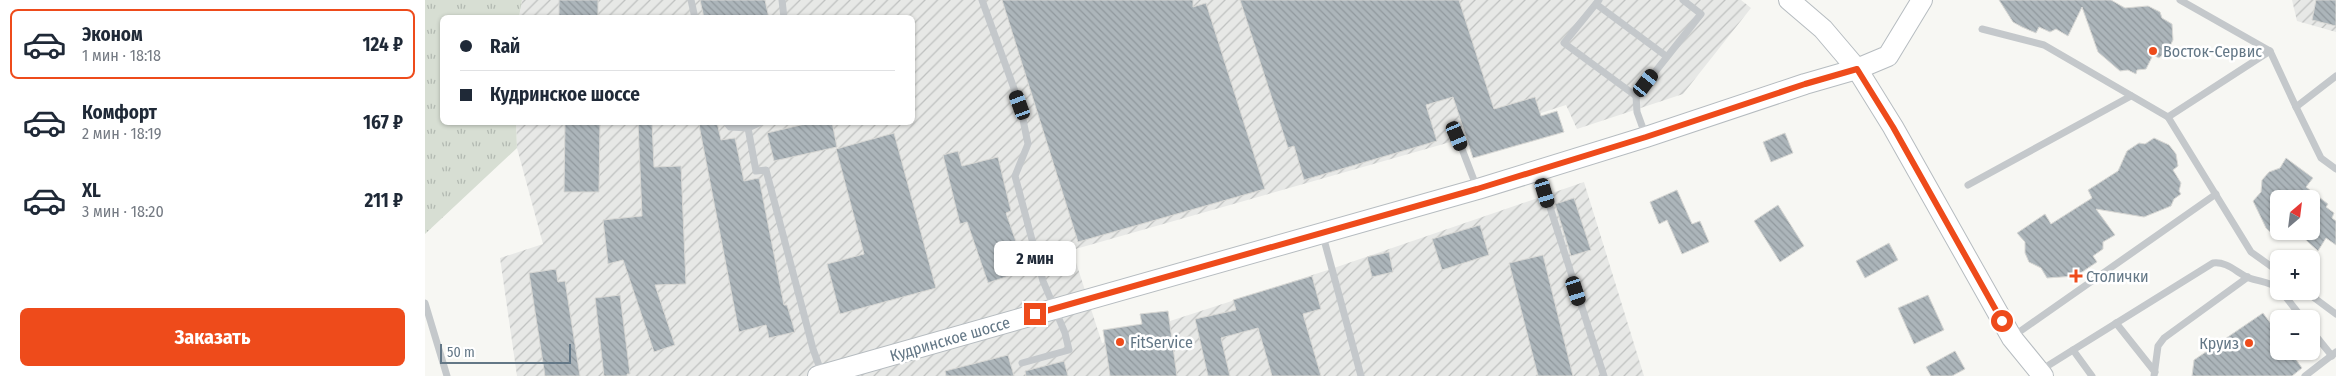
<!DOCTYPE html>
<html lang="ru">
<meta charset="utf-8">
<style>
:root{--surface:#fff;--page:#f2f2f3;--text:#1f2937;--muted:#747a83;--line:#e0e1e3;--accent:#ee4b1b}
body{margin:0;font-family:"Fira Sans Condensed",sans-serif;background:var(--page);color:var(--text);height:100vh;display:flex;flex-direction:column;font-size:19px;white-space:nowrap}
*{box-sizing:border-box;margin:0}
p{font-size:16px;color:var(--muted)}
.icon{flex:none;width:28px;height:28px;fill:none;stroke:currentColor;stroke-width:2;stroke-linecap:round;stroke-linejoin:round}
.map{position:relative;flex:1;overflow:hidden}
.details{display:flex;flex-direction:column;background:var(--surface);width:425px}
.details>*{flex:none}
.banner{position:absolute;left:15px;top:15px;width:475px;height:110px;border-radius:8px;box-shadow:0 1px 4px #0004;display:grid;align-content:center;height:110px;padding:0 20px;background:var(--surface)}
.needle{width:32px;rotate:28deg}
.controls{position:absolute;left:1845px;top:190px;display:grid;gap:10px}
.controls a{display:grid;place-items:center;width:50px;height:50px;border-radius:8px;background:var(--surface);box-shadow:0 1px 4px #0004;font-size:25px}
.scale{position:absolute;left:15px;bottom:12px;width:131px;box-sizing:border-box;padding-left:5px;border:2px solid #637786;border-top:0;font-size:14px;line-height:18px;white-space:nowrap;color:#637786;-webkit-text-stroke:4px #fff;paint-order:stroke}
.end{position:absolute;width:22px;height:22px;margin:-11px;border:6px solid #ee4b1b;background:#fff;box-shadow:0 0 0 2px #fff}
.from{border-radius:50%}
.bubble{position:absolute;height:35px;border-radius:8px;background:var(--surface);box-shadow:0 1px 4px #0004;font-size:16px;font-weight:700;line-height:35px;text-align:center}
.car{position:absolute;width:15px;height:30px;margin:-15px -8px;border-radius:6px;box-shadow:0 0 4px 1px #0007;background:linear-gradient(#222 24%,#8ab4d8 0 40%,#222 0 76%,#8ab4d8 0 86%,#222 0)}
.banner b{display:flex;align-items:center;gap:18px;height:48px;font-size:19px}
.banner b+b{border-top:1px solid var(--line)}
.banner i{width:12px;height:12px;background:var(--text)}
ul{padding:9px 0 0;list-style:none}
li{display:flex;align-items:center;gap:15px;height:70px;margin:0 10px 8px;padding:0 10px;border:2px solid transparent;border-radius:8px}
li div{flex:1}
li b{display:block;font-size:19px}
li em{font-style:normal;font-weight:700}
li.current{border-color:var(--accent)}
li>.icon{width:45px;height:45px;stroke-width:1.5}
.action{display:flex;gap:10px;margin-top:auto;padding:10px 20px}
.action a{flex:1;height:58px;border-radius:8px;background:var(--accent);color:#fff;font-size:20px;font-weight:700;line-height:58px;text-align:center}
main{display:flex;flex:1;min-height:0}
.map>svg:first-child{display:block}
.industrial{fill:url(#industrial-furrows)}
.grass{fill:url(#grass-tufts)}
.building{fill:url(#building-back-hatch);stroke:#d8d8d5}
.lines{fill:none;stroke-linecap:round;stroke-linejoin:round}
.secondary-casing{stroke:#b6bcc0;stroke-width:22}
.lane{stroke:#c4c8cb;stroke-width:7}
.secondary{stroke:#fff;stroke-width:20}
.route{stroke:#ee4b1b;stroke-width:6}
.poi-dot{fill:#ee4b1b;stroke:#fff;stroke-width:2}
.labels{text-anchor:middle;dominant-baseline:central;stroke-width:5;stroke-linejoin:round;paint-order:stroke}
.poi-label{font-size:16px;fill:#637786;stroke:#fff;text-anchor:start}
.street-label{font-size:16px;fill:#637786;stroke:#fff}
</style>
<main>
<section class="details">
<ul>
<li class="current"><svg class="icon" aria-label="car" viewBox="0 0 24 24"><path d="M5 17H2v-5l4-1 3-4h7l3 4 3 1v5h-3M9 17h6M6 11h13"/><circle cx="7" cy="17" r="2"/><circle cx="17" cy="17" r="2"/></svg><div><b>Эконом</b><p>1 мин · 18:18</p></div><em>124 ₽</em></li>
<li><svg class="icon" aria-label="car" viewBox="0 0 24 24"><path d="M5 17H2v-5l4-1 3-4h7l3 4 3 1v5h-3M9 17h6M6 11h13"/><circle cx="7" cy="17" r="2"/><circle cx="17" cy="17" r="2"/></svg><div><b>Комфорт</b><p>2 мин · 18:19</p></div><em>167 ₽</em></li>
<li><svg class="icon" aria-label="car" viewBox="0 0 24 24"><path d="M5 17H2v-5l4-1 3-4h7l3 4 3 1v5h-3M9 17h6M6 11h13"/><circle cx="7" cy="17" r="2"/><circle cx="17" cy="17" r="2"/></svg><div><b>XL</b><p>3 мин · 18:20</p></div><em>211 ₽</em></li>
</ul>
<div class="action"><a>Заказать</a></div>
</section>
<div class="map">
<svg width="1911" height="376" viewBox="0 0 1911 376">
<defs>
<pattern id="industrial-furrows" width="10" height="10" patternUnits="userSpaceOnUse" patternTransform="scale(1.25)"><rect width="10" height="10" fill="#e7e8e6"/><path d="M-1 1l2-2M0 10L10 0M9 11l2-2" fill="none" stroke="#bfc1c0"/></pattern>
<pattern id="grass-tufts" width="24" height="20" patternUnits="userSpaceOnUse" patternTransform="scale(1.25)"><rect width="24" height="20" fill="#d7ded3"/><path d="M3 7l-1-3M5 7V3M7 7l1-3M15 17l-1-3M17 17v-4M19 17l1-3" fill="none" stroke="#b2b9b1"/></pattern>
<pattern id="building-back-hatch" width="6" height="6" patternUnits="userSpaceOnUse" patternTransform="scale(1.25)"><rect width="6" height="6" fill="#acb5ba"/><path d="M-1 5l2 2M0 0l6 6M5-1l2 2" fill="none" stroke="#90989d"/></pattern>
</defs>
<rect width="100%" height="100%" fill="#f7f7f3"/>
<g class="industrial">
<polygon points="97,0 1316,0 1326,8 1258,94 1152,129 1141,105 1029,141 647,250 677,343 906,269 1159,182 1219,376 92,376 75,258 118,244 92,148 91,123 488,122 488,18 94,17"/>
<polygon points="1867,0 1911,0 1911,32 1872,21"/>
</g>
<polygon class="grass" points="0,0 97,0 94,17 18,18 18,122 91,123 92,148 0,234"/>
<g class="building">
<rect x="134" y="0" width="39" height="18"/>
<polygon points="275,0 340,0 344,18 279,18"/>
<polygon points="577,0 768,0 768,7 781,3 840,189 653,242"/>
<polygon points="815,0 1034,0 1069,109 1110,97 1116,116 1132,111 1139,132 1048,158 1028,97 1001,105 1012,141 879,180 869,146 863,148"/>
<polygon points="1574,0 1686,0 1700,8 1723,6 1735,12 1737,18 1747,24 1748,40 1743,50 1734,58 1728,55 1721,69 1712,70 1711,74 1703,70 1695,71 1673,52 1657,7 1643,36 1631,29 1625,32 1614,27 1611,33 1597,27 1588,22"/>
<polygon points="1891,0 1911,0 1911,26 1887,20"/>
<polygon points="140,122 175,122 174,192 139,192"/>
<polygon points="213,122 227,122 229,167 256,166 261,284 230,285 250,345 229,352 198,260 183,264 178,220 217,216"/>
<polygon points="285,122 292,122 296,140 310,138 319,181 334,178 359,305 362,305 370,332 344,338 341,325 314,332 274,125"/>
<polygon points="388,122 407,122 412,147 349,161 342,133"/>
<polygon points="469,133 511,288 415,314 402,264 439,254 411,149"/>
<polygon points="1360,133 1368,153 1346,162 1338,142"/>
<polygon points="1729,138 1744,145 1751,154 1753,166 1748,170 1756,183 1754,191 1756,194 1749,199 1746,206 1719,217 1671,209 1690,235 1678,242 1678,249 1668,256 1672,262 1651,276 1622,278 1616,268 1604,262 1600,253 1600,242 1592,233 1620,214 1626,224 1667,198 1663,190 1693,171 1702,151 1714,143 1720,144"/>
<polygon points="533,151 537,166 573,157 586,211 581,213 601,270 563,283 542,222 535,224 518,155"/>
<polygon points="1861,158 1888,178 1881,187 1903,204 1901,207 1909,213 1907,218 1911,221 1911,245 1901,238 1893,251 1871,231 1886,231 1886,199 1854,199 1854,240 1841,228 1828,201 1836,192 1837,180 1844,172 1855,168"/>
<polygon points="1252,190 1267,224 1275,221 1284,242 1257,254 1242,220 1234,224 1225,202"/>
<polygon points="1149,198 1166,250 1146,256 1130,204"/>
<polygon points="1353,205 1379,246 1355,262 1329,221"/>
<polygon points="1055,225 1064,255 1017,270 1007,239"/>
<polygon points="1464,243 1473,260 1440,278 1431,261"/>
<polygon points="964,252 968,272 947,277 942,257"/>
<polygon points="1118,255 1148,376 1113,376 1084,263"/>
<polygon points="131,269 133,282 140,281 155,376 120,376 104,273"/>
<polygon points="887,276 896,309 878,314 896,376 847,376 833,328 796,338 805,376 783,376 770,319 811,310 808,300"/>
<polygon points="195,295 205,374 202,374 202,376 179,376 170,298"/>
<polygon points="1503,295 1519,330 1489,344 1473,308"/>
<polygon points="743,311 752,376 685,376 678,330 717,324 715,314"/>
<polygon points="1838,313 1854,335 1854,351 1865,351 1877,368 1867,376 1767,376 1769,360"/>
<polygon points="1530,351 1540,369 1527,376 1506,376 1501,367"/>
<polygon points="583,355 589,376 521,376 520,371"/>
<polygon points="639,361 643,376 601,376 600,371"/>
</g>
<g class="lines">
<g class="secondary-casing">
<g id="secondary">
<polyline points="1364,0 1398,29 1432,69 1468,127 1587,338 1618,376"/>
<polyline points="393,376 1053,189 1221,137 1380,84 1432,69 1463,56 1497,0"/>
</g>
</g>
<g class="lane">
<polyline points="266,0 270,18"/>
<polyline points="357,0 359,18"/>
<polyline points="557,0 595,105 603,144 590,176 618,281 640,333 644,350 597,363"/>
<polyline points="1174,0 1139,43 1211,96"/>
<polyline points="1755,0 1845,51"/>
<polyline points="1171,4 1241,56"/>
<polyline points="1557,29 1619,45 1743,117 1826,252 1854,272"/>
<polyline points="1871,107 1896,158 1911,169"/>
<polyline points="1743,117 1845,51 1871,107 1911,76"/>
<polyline points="301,122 305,127 323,128 336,122"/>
<polyline points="323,128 331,171 341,170 388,349 397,374"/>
<polyline points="1220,134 1212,112 1211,96 1276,14 1258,0"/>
<polyline points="1032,136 1052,188"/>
<polyline points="1114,173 1179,376"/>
<polyline points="1543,185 1706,96"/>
<polyline points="898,236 936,376"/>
<polyline points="1856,291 1878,319"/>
<polyline points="1880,291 1911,314"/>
<polyline points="0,303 22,376"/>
<polyline points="1691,323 1730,372"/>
<polyline points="1886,330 1907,356"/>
<polyline points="1587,337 1791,194"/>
<path d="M1648,350l140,-87c14,-2 24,10 36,15 11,4 20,3 30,11"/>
<polyline points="1616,370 1648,350 1667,376"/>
<polyline points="1729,376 1733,346 1739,338 1823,277"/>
<polyline points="1880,376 1911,352"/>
</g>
<use href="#secondary" class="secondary"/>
</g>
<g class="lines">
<polyline class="route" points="610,314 1052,189 1221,137 1380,84 1432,69 1468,127 1577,321"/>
</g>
<g class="poi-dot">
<circle cx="1728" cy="51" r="5"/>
<path d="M1648.5 268.5h5v5h5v5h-5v5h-5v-5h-5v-5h5z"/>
<circle cx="695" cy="342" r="5"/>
<circle cx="1824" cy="343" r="5"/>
</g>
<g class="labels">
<g class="poi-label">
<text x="1738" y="51">Восток-Сервис</text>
<text x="1661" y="276">Столички</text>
<text x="705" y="342">FitService</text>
<text x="1814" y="343" text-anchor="end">Круиз</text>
</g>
<g class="street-label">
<text transform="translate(525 339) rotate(-16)">Кудринское шоссе</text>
</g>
</g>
</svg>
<div class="controls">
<a><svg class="needle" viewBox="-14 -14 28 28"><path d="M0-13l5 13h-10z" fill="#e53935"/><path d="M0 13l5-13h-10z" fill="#747a83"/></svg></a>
<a>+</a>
<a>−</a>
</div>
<div class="scale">50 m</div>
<i class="end from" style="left:1577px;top:321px"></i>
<i class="end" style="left:610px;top:314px"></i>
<div class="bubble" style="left:569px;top:241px;width:82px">2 мин</div>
<i class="car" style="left:1221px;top:83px;rotate:37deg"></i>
<i class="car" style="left:595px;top:105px;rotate:340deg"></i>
<i class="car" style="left:1032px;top:136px;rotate:157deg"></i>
<i class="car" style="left:1120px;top:193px;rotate:163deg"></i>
<i class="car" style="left:1151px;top:291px;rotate:162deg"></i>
<div class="banner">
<b><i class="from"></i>Rай</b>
<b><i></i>Кудринское шоссе</b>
</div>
</div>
</main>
